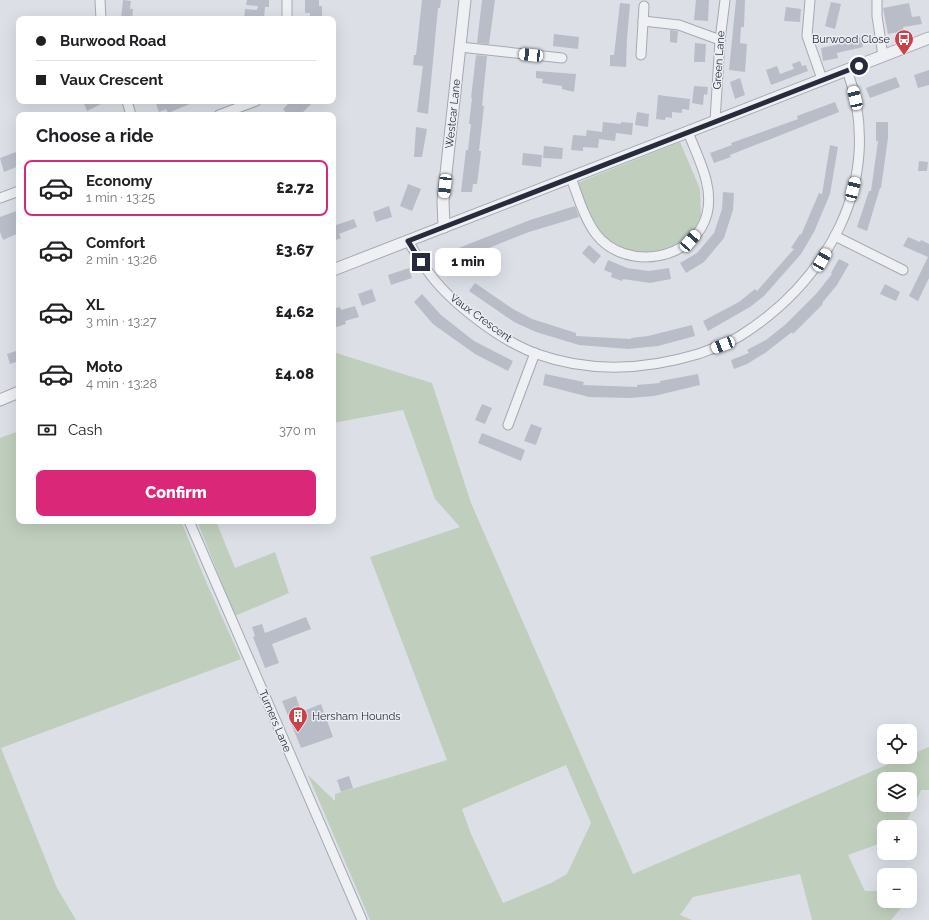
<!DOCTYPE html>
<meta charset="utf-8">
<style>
:root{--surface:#fff;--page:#f6f6f6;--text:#202124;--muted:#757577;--line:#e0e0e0;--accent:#db2777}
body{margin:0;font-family:Raleway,sans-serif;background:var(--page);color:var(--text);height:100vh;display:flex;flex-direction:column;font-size:15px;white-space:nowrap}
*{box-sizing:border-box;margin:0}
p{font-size:13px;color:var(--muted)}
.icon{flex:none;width:22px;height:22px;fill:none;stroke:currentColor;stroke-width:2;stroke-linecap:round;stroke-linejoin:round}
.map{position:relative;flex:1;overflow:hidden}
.drawer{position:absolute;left:16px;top:112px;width:320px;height:412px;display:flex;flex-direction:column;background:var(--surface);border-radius:8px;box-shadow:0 4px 16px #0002}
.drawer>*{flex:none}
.banner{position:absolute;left:16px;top:16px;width:320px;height:88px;border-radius:8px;box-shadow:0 4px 16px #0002;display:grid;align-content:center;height:88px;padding:0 20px;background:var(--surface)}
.controls{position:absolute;left:877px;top:724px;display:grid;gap:8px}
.controls a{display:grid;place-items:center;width:40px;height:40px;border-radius:8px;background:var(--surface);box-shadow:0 4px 16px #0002;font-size:20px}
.end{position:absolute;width:18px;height:18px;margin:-9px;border:5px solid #262c3b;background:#fff;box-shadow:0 0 0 2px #fff}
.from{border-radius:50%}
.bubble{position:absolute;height:28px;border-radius:8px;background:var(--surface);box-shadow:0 4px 16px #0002;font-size:13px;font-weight:800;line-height:28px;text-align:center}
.car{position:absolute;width:12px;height:24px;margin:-12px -6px;border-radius:5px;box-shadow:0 0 3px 1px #0007;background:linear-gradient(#fff 24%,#345 0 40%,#fff 0 76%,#345 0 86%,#fff 0)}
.banner b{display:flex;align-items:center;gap:14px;height:38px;font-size:15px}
.banner b+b{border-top:1px solid var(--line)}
.banner i{width:10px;height:10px;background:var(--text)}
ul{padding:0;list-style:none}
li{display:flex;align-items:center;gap:12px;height:56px;margin:0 8px 6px;padding:0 12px;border:2px solid transparent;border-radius:8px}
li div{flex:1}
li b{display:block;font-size:15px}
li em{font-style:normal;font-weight:800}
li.current{border-color:var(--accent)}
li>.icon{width:36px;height:36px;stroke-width:1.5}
h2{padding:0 20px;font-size:18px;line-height:48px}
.pay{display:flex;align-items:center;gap:10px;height:44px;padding:0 20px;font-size:15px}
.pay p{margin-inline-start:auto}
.primary-button{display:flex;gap:8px;margin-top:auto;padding:8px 20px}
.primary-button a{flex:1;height:46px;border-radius:8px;background:var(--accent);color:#fff;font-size:16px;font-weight:800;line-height:46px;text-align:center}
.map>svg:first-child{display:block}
.green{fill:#c0cfbd;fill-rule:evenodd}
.building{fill:#b9bdc8}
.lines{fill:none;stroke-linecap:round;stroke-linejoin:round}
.minor-casing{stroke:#a5a9b3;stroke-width:11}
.tertiary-casing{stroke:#a5a9b3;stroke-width:13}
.minor{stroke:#eef0f4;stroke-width:9}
.tertiary{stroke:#eef0f4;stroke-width:11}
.route{stroke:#262c3b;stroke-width:5}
.labels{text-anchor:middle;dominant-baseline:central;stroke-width:3;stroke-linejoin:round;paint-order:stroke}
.poi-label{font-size:11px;fill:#262c3b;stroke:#ebedf3;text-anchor:end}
.street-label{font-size:11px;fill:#262c3b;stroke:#ebedf3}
</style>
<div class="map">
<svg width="929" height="920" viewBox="0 0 929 920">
<rect width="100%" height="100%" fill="#dcdfe6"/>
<g class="green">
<polygon points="680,142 700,189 701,216 692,235 665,252 641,254 618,248 597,231 577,183"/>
<path d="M333,352l99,31 39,120 162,371 272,-117h5v-2l19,-8v43h-8l-17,37h-20v15l-36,13 17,36h19v10h18l-1,7 -10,12h-79l-12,-46 -107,23 -13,18 12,5h-322l-62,-145 27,26v-7l112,-34 -77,-203 90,-30 -25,-28 -32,-89 -70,13zM566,765l25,58 -24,51 -16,9 -48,20 -32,-69 -9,-25zM884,779h26v26h-26z"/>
<polygon points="19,431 19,521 181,521 207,584 241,659 1,748 57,888 76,920 0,920 0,438"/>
<polygon points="197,521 216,521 235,568 275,552 289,593 235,616"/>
</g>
<g class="building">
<polygon points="123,0 131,1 130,9 133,9 132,19 121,19"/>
<polygon points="247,0 269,0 269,7 265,7 264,19 244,19 245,9 257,10 258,6 246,5"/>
<polygon points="305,0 319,0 319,6 322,6 322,19 310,19 310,13 305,13"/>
<polygon points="422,0 441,0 440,8 438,8 436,29 428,114 417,112 423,66 413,65 414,55 416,55"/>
<polygon points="482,0 495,0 489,44 477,43"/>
<polygon points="696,0 709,0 708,21 694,20"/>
<polygon points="736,0 745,0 744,27 741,27 740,43 747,44 745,72 729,70"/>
<polygon points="831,2 841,4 835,29 825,26"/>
<polygon points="620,3 630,4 627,38 626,67 610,66 610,55 614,55"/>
<polygon points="909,3 912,17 920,16 922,24 903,27 904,31 888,34 883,8"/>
<polygon points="786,7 801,9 800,22 784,21"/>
<polygon points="670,30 678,31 677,43 670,42"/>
<polygon points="554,34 579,37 578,49 553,46"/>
<polygon points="861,37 863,47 837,53 838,58 823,61 821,48 840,44 840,42"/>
<polygon points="695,43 706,44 705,62 694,62"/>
<polygon points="476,55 487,56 482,106 484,106 479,151 481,151 480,161 477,184 473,184 472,192 461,192 466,150 468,150 471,124 469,124 472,98 471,98"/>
<polygon points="800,61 802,66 806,65 808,71 771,85 766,70 777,66 780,74 794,69 792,64"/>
<polygon points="929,70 929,85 918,88 914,75"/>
<polygon points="536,71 576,74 574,92 562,89 562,86 542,83 543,79 536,78"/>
<polygon points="896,77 900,87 870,98 866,88"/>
<polygon points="740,78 745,95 735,99 730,82"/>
<polygon points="694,86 708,87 707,95 704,94 703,105 692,103"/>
<polygon points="658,95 690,99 689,110 682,109 682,113 672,112 672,118 666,117 665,120 656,119"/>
<polygon points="83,101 107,101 87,111"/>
<polygon points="155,101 197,101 168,113 166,109 159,112"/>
<polygon points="291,101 314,101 301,114 299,112 297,115 288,115 283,109"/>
<polygon points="835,102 839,112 730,155 731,157 714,163 710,153 732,145 731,143 798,119 797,116"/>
<polygon points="637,112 649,114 648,127 635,125"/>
<polygon points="603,122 621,124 621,122 633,123 632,135 616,133 615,141 599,139 598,148 583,147 583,151 571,150 573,135 586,136 587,130 602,132"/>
<polygon points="876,122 888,122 888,138 881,188 880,188 867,231 857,227 869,191 871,191 878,141 876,141"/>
<polygon points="416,127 427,129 422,157 414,157"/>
<polygon points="830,145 838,147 830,194 814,232 801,254 764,296 750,307 708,331 703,321 739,302 755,289 757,291 794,249 791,248 800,234 801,235 819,193 822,194"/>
<polygon points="544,146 563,148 562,159 543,158"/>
<polygon points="16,152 19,161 19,166 4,172 0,158"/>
<polygon points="523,153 542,155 541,167 522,165"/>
<polygon points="919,161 928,162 927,171 918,171"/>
<polygon points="408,184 421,189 412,211 400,206"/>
<polygon points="723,192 734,193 733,210 724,238 704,262 686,273 680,263 697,253 714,233 722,209"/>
<polygon points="389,206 392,217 376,222 373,212"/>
<polygon points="575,206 579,217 529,232 446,265 441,255 530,220"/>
<polygon points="19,210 19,233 3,240 0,232 0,217"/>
<polygon points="333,219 336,225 354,219 357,227 339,234 341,238 333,241"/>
<polygon points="908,237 920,242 921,240 929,244 929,278 918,301 909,296 928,257 903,246"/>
<polygon points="589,245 601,256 594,264 582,253"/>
<polygon points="839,259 849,264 837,285 822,303 823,304 793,334 792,332 765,353 747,364 734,369 731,360 749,353 747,350 766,340 786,324 816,294 832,274 831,273"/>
<polygon points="608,260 627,268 649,271 669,268 671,279 650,283 623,279 622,281 611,277 612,273 604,270"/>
<polygon points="409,268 412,278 391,285 388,275"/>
<polygon points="475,283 513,309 532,319 576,333 576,336 631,339 631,338 648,336 692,325 695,336 658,346 628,349 579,345 536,332 514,322 469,291"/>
<polygon points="885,284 900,292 896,301 880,294"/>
<polygon points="372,289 376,301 362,306 358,294"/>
<polygon points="422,294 441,315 474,341 513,361 508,371 475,354 433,324 414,302"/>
<polygon points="355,306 359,317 345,321 346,324 333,328 333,309 340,307 341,310"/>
<polygon points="19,350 19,361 10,364 7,354"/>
<polygon points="545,374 584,382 583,385 637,387 637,385 660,383 660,381 698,374 700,385 654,396 630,398 589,397 543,385"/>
<polygon points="482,404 492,408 485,424 475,420"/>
<polygon points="531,424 542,428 536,445 524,441"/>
<polygon points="482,433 525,450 521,461 478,443"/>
<polygon points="306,617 311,629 272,644 279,663 265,668 253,637 255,636 252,627 262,624 265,633"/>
<polygon points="296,696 301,712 321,704 333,737 301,748 282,701"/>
<polygon points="349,776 353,788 341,792 337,780"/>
</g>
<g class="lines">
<g class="minor-casing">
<g id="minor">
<polyline points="100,0 101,19"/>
<polyline points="287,0 287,19"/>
<polyline points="810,0 807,36 822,79"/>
<polyline points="877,0 877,16 883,56"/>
<polyline points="643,21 679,25 720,40"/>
<polyline points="460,47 562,58"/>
<polyline points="641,55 644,6"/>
<polyline points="127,101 131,115"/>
<polyline points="219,115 256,101"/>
<polyline points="715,121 720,40 725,0"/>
<path d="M571,178c7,18 13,40 25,56 29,38 99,27 111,-20 7,-28 -9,-56 -19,-82"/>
<polyline points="0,198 19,191"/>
<polyline points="835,236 903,270"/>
<path d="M408,241c6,10 12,20 19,29 22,32 74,71 110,84 53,19 108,16 161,0 14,-5 29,-10 42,-18 43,-27 78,-64 100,-110 23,-49 26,-104 7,-156"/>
<polyline points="508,425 535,353"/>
<polyline points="189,521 362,920"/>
</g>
</g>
<g class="tertiary-casing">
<g id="tertiary">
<polyline points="444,227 443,201 465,0"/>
<polyline points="333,270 929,38"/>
<polyline points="0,400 19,392"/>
</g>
</g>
<use href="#minor" class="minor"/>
<use href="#tertiary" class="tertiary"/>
</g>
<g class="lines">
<polyline class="route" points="421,262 408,241 859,66"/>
</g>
<defs>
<g id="bus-pin" transform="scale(1)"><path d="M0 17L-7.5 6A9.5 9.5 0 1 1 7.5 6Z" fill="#ca4149" stroke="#ebedf3"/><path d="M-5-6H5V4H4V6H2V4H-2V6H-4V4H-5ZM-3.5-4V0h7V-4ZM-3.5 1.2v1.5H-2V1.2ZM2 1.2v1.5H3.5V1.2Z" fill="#fff"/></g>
<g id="building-pin" transform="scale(1)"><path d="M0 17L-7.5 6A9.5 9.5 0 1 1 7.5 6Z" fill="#ca4149" stroke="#ebedf3"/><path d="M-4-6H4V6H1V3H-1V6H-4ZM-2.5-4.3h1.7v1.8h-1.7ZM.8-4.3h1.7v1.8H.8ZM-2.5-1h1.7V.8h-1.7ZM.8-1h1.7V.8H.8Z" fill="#fff"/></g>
</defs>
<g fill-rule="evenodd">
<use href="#bus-pin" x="904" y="39"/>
<use href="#building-pin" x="298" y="716"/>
</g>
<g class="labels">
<g class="poi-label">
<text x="890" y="39">Burwood Close</text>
<text x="312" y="716" text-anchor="start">Hersham Hounds</text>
</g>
<g class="street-label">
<text transform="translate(719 60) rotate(-86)">Green Lane</text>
<text transform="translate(453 114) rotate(-84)">Westcar Lane</text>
<text transform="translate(481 318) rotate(36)">Vaux Crescent</text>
<text transform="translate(275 721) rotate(67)">Turners Lane</text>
</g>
</g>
</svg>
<div class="controls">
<a><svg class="icon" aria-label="locate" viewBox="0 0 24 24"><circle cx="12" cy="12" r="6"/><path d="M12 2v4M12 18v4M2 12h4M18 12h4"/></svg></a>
<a><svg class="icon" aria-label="layers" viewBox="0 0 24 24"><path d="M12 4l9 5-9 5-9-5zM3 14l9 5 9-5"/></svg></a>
<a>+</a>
<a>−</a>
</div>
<i class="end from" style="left:859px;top:66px"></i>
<i class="end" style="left:421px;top:262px"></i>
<div class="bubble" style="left:435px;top:248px;width:66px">1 min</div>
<i class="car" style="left:531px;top:55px;rotate:276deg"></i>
<i class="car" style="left:855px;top:98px;rotate:347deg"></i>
<i class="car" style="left:445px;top:186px;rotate:186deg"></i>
<i class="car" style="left:853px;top:189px;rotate:14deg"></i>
<i class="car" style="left:690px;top:241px;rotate:41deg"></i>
<i class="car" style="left:822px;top:260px;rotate:30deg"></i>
<i class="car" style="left:723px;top:345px;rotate:249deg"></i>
<div class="banner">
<b><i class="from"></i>Burwood Road</b>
<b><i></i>Vaux Crescent</b>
</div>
<section class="drawer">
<h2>Choose a ride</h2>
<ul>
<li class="current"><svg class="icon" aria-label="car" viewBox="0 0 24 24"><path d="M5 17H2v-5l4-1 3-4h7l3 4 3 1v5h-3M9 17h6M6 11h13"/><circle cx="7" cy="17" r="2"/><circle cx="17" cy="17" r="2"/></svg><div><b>Economy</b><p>1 min · 13:25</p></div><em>£2.72</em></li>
<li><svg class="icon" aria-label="car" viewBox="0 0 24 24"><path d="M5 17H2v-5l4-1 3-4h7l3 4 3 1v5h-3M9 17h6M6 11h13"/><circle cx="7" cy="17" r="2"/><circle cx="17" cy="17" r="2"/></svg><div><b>Comfort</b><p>2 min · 13:26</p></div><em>£3.67</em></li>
<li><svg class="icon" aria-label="car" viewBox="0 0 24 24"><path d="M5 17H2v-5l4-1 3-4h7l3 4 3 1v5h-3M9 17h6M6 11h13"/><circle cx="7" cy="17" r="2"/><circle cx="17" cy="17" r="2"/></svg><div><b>XL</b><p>3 min · 13:27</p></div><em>£4.62</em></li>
<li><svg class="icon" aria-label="car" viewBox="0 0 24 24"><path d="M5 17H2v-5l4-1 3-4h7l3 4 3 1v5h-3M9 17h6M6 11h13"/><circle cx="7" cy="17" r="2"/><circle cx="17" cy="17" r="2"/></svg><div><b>Moto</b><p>4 min · 13:28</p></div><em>£4.08</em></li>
</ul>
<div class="pay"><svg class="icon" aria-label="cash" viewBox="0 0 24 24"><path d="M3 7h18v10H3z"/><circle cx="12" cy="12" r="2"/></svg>Cash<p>370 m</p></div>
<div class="primary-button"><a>Confirm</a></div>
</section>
</div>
